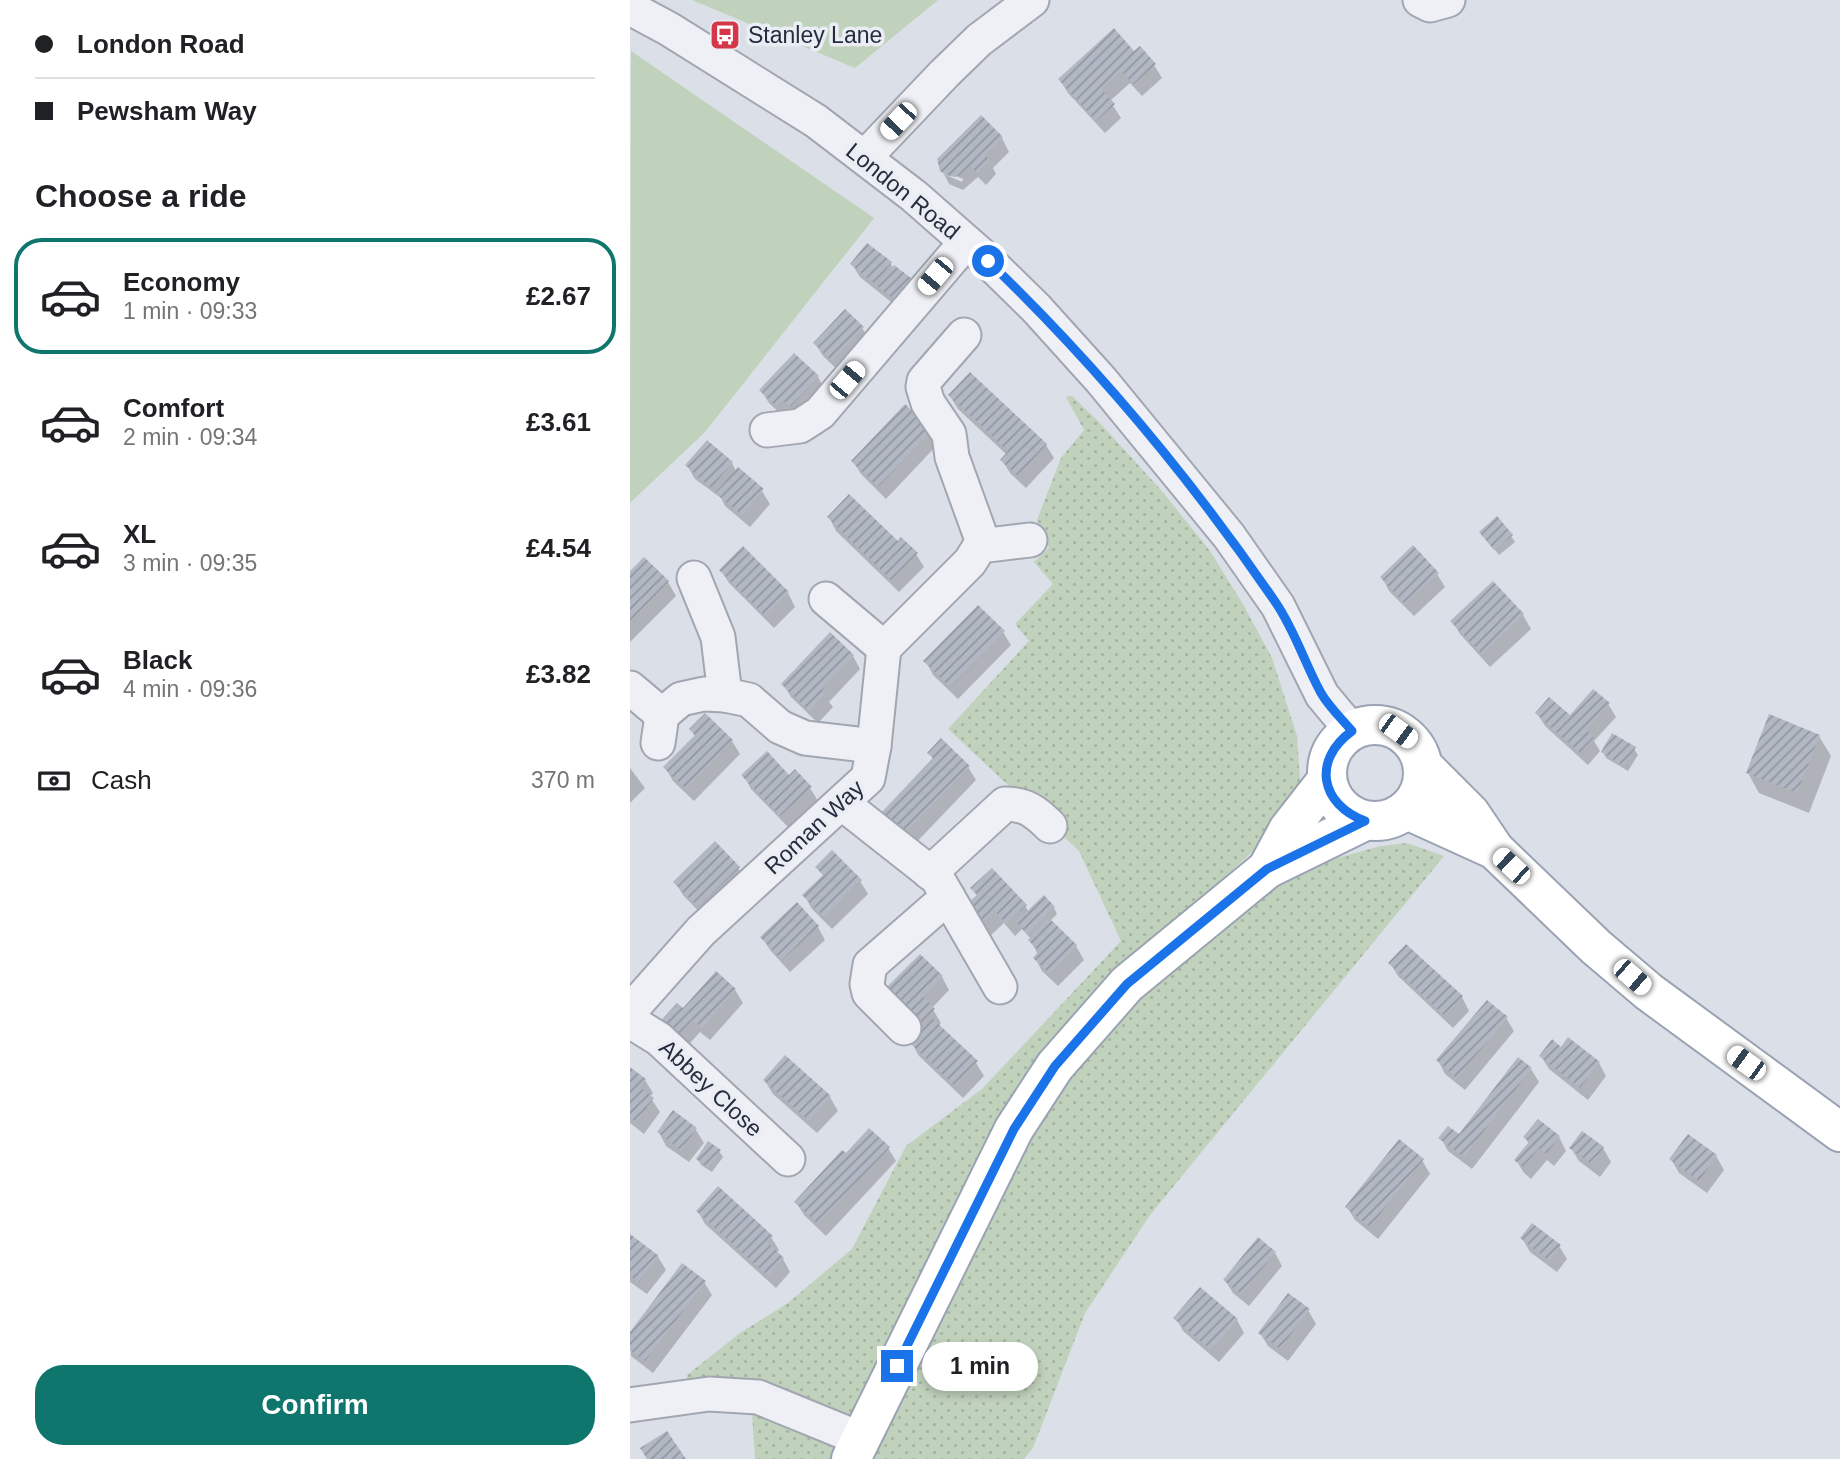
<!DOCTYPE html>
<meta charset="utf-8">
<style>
:root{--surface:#fff;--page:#f6f6f6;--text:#202124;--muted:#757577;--line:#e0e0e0;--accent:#0f766e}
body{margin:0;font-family:Helvetica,sans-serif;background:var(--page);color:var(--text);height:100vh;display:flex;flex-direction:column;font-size:26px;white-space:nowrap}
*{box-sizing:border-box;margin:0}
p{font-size:23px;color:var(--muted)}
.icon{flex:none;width:38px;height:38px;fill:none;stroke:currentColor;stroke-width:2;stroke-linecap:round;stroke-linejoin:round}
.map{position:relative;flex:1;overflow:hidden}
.panel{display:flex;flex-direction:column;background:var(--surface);width:630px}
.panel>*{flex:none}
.top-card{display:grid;align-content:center;height:154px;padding:0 35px;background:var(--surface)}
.end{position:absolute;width:32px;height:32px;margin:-16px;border:9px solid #1a73e8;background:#fff;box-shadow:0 0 0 4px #fff}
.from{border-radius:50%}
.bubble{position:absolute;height:49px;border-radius:24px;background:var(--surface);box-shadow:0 4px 10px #0003;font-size:23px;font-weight:700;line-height:49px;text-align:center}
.car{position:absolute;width:21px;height:42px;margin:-21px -10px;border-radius:9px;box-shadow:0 0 5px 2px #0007;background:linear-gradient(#fff 24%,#345 0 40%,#fff 0 76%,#345 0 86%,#fff 0)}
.top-card b{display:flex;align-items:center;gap:24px;height:66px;font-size:26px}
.top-card b+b{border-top:2px solid var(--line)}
.top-card i{width:18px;height:18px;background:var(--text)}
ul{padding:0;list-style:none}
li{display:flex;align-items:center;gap:21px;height:116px;margin:0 14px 10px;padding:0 21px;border:4px solid transparent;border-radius:28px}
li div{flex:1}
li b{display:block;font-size:26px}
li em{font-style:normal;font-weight:700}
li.selected{border-color:var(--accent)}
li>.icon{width:63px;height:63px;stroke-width:1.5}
h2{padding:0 35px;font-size:32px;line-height:84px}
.pay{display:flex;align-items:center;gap:18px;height:77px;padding:0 35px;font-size:26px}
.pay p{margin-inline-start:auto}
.button{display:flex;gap:14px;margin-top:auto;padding:14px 35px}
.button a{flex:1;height:80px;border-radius:28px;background:var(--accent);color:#fff;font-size:28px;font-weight:700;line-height:80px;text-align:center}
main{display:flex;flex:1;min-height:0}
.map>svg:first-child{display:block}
.grass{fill:url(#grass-dots)}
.green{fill:#c0d1bc}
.shadow{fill:#0003}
.building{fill:url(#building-hatch)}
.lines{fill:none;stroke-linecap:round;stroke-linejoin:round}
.minor-casing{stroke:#a1a6b1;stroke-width:37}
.major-casing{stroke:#9aa3b3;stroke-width:42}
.minor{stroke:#eef0f5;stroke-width:33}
.major{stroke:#fff;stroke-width:38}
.route{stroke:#1a73e8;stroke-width:9}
.labels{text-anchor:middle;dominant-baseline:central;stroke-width:7;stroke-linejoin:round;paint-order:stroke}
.poi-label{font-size:23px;fill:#252c3d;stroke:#eaeef4;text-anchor:start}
.street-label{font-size:23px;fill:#252c3d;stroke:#eaeef4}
</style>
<main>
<section class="panel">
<div class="top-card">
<b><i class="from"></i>London Road</b>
<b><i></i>Pewsham Way</b>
</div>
<h2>Choose a ride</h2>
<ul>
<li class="selected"><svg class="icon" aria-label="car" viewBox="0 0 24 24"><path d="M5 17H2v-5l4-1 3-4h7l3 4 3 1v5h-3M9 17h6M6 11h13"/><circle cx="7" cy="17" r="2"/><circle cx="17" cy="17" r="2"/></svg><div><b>Economy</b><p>1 min · 09:33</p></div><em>£2.67</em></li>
<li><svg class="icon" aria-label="car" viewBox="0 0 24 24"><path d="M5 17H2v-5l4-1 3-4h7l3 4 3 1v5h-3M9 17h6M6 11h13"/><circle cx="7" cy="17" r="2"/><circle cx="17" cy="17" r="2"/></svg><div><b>Comfort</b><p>2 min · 09:34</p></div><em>£3.61</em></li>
<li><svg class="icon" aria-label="car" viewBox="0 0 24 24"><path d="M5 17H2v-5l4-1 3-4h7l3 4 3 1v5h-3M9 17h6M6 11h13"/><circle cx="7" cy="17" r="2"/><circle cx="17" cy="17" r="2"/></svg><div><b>XL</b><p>3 min · 09:35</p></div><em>£4.54</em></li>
<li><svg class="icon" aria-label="car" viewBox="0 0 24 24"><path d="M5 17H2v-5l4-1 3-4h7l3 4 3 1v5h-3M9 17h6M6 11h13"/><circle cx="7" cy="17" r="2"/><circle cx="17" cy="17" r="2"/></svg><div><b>Black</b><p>4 min · 09:36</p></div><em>£3.82</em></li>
</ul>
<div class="pay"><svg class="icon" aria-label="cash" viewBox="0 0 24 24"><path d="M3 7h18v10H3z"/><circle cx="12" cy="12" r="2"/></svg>Cash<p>370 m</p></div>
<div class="button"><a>Confirm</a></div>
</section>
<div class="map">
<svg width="1210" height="1459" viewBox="0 0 1210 1459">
<defs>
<pattern id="grass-dots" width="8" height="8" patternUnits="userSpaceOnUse" patternTransform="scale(1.75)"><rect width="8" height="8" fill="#c0d1bc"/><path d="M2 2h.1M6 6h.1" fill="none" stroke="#a5b4a2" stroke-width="1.8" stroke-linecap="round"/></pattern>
<pattern id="building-hatch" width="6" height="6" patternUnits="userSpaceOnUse" patternTransform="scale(1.75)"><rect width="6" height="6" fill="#b2b8c3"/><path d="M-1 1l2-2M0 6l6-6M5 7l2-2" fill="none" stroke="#9196a0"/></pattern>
</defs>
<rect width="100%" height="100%" fill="#dbdfe7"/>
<polygon class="grass" points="442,396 468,421 531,490 580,551 614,606 642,658 667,736 670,780 668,801 645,831 598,874 622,896 699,860 751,846 777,843 814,856 520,1215 455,1313 403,1448 394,1459 125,1459 122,1412 58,1410 57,1375 110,1333 158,1303 222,1249 276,1146 352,1089 491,941 449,851 318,729 399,641 385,624 423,584 404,562 419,548 407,520 431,458 454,430 436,397"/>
<g class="green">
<polygon points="62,0 308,0 225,68"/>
<polygon points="1,51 244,218 75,432 0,503"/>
</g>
<g class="shadow">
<polygon points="504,53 524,65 532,78 512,96 500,83 480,101 491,118 475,133 438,93 430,80"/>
<polygon points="351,117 372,138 379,152 363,168 366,174 356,185 348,177 333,190 319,184 314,174 332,182 333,179 314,171 314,174 311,170"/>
<polygon points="222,264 261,264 281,318 230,277"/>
<polygon points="232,328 240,341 211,373 193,356 185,343"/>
<polygon points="340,374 416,445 424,458 396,488 380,473 372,460 377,455 328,409 320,396"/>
<polygon points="188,377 195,390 155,418 139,403 131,390"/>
<polygon points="275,407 308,444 256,499 231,474 223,461"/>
<polygon points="78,442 102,463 106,471 132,491 140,504 120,527 95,506 91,498 65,479 57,465"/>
<polygon points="199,517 268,544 286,554 294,567 269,592 206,531"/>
<polygon points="881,536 885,542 869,555 855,538"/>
<polygon points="113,548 158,593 165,607 144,628 99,583 91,570"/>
<polygon points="14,559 38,582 46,596 0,642 0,574"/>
<polygon points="807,574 815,587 784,616 759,591 752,577"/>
<polygon points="863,583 893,615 901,629 860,667 830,634 822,621"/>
<polygon points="373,632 381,645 328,699 303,675 296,661"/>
<polygon points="223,656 230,669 199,702 203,707 188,723 161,697 153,684"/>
<polygon points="978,704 986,717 964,741 970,751 958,765 915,726 907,713 940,718"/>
<polygon points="61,730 102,741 110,754 64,801 43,781 35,767 65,736"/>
<polygon points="1189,736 1201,756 1179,813 1129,793 1118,773"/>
<polygon points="1004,749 1008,755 998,771 976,758 973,752"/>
<polygon points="299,753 338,767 346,780 280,849 258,829 304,760"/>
<polygon points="0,768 15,788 0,803"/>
<polygon points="114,776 159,777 180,788 188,801 159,828 121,789"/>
<polygon points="188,867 230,881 238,894 202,929 182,909 174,895 194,877"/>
<polygon points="108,868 116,881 76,919 53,895 45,882"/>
<polygon points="343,888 395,906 399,912 424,908 427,914 420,921 446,946 454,960 428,986 412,971 405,958 408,954 400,940 401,939 392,929 385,936 374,923 358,938 342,922 348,897"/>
<polygon points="188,927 195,940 160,972 140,950 132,937"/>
<polygon points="776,946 832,997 839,1011 823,1028 768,976 760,963"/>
<polygon points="312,977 319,990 302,1008 311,1023 308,1026 346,1063 354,1076 333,1098 289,1056 254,994"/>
<polygon points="105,990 113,1003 80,1040 70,1032 51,1053 36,1040 54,1011"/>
<polygon points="876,1018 884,1031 835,1090 815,1074 808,1060"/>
<polygon points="911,1056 969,1063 976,1076 958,1100 919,1069"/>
<polygon points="156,1058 200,1097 208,1111 187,1133 143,1094 135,1081"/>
<polygon points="0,1069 15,1080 23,1093 20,1097 30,1112 14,1134 0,1123"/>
<polygon points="901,1069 909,1082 842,1169 818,1151 811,1138 829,1136"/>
<polygon points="66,1130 74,1143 59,1162 36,1146 29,1132"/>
<polygon points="1059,1136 1086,1156 1094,1170 1077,1193 1049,1173 1041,1159"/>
<polygon points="895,1137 929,1137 936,1151 924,1166 917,1160 901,1179 894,1173 886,1160 899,1144"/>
<polygon points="258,1148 266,1161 196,1236 174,1215 166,1202 216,1156"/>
<polygon points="941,1148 973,1148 981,1162 970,1177 949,1161"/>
<polygon points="89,1151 93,1157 82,1172 71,1165 68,1159"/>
<polygon points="792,1160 800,1174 748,1239 725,1220 717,1207"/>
<polygon points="68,1211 141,1237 149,1250 146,1253 153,1259 160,1272 146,1288 75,1224"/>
<polygon points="0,1236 28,1257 36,1270 17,1294 0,1282"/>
<polygon points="892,1238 929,1246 937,1259 927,1272 900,1252"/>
<polygon points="645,1253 652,1266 619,1306 603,1293 595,1280"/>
<polygon points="74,1282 82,1295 23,1373 1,1356 0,1335"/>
<polygon points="678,1310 686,1324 658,1361 638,1346 630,1333"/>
<polygon points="546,1318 607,1320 614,1333 589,1362 553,1331"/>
</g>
<g class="building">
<polygon points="484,28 504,51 510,46 526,64 504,84 491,71 471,89 485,104 466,121 428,79"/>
<polygon points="351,115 373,137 355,155 360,160 347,173 340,165 330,175 325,177 316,175 310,171 307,159"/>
<polygon points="237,243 262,262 245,284 220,264"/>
<polygon points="264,265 290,285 273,306 247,286"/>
<polygon points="215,309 234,327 202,361 183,343"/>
<polygon points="164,353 189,376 160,407 152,400 146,406 129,390"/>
<polygon points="340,372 417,444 388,476 370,460 378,451 318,395"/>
<polygon points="275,404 302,430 248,487 221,461"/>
<polygon points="77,440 103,462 81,488 55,465"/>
<polygon points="108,467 134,489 112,515 85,493"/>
<polygon points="219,494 268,541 271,537 288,553 261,580 197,517"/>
<polygon points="867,516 883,535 864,550 849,532"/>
<polygon points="783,545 809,573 775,604 750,577"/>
<polygon points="113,546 159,592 135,616 89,570"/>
<polygon points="14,557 39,581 0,621 0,571"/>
<polygon points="863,581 894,614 852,654 820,621"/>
<polygon points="348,605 375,631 320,687 293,661"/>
<polygon points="200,632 224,655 192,689 196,693 179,711 151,684"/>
<polygon points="963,689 980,703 956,730 964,737 950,753 905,713 919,697 940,715"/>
<polygon points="75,713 103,740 56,789 33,767 65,735 59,729"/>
<polygon points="1139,714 1190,735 1167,793 1116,773"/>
<polygon points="982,733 1006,747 994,766 971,752"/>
<polygon points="311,738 340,766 271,837 249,815 303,758 297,753"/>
<polygon points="137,751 159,775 165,769 182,787 150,816 111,775"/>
<polygon points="85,841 110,867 68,907 43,882"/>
<polygon points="202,850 232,880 194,917 172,895 193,875 185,867"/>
<polygon points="362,868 397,905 376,924 365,911 349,926 332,908 347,895 340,888"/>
<polygon points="414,895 425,907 397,934 386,922"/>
<polygon points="167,902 189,926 152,960 130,937"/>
<polygon points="419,918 447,945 420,974 403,958 409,951 398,940"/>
<polygon points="776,944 833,996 815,1016 758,963"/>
<polygon points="290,954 313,976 293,997 305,1009 287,1027 251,993"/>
<polygon points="86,971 106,989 72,1028 62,1020 43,1041 26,1026 47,1003 53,1008"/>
<polygon points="857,1000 878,1017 827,1078 806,1060"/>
<polygon points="302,1018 348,1061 325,1086 279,1042"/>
<polygon points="938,1037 970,1062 950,1088 909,1056 922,1039 931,1047"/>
<polygon points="155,1055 201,1096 179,1121 133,1080"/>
<polygon points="888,1057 902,1068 834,1157 808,1138 818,1126 829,1134"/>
<polygon points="0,1067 16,1079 10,1087 24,1098 6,1122 0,1118"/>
<polygon points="43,1110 67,1128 51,1150 27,1132"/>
<polygon points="908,1119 930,1136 916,1154 909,1148 893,1167 884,1160 899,1142 893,1137"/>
<polygon points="239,1128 260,1147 188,1224 164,1202 212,1150 216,1153"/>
<polygon points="952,1131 974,1147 962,1164 939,1148"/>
<polygon points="1058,1134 1087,1155 1069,1181 1039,1159"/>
<polygon points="769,1139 794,1159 740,1227 715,1207"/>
<polygon points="78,1141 91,1150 78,1168 66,1159"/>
<polygon points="88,1186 143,1236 137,1242 154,1258 138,1276 66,1211"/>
<polygon points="902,1223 931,1245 919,1260 890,1238"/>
<polygon points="0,1234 29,1256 9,1282 0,1276"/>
<polygon points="628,1237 646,1252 611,1294 593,1280"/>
<polygon points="52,1263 76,1281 15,1361 0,1350 0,1332"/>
<polygon points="570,1287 608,1319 581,1350 543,1318"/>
<polygon points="658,1293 680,1309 650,1349 628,1333"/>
<polygon points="37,1431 56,1459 17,1459 10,1448"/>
</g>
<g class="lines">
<g class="minor-casing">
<g id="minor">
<polyline points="790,0 800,5 818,0"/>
<polyline points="0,8 39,29 186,121 284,196 358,261 406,308 471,380 599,536 648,606 692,695 722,731"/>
<polyline points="235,157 314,74 349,40 402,0"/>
<polyline points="334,335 294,381 293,387 298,403 319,434 322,457 351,537 350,546"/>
<polyline points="137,430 170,426 190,413 336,242"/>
<polyline points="64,578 88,637 95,695"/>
<polyline points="196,599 254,648"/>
<polyline points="0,688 32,715 28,743"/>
<polyline points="32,715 51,699 74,694 95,695 119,700 150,727 175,738 244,746"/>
<polyline points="213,804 307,878 370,987"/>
<path d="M300,873l75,-69c21,0 31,8 45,22"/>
<polyline points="0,1011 71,931 238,778 244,746 254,648 340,562 350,546 400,540"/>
<polyline points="0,1021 29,1039 158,1159"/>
<polyline points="274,1028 239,993 237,984 240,965 318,897"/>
<polyline points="0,1405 79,1394 128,1397 231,1439"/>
</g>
</g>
<g class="major-casing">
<g id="major">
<circle cx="745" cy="773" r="48"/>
<polyline points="793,766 840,813 865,850 966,947 1019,992 1210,1132"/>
<polyline points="777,810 865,850"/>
<polyline points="637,869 658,830 697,780"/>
<polyline points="221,1459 384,1129 425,1066 497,984 637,869 735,821"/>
</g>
</g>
<use href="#minor" class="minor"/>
<use href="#major" class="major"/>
</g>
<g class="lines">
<path class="route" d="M267,1366l117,-237 41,-63 72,-82 140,-115 98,-48c-45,-17 -53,-61 -13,-90 -10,-12 -23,-24 -31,-38 -16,-29 -26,-62 -45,-90 -84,-123 -181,-239 -288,-342"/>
</g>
<defs>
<g id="bus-square" transform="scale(1.575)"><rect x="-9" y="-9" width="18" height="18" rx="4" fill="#d43749" stroke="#eaeef4"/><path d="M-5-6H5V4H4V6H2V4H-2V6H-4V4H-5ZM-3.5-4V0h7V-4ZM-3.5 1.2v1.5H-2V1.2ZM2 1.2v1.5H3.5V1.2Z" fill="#fff"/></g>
</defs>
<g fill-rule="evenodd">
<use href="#bus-square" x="95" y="35"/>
</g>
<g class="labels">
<g class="poi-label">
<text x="118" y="35">Stanley Lane</text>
</g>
<g class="street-label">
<text transform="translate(273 191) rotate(39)">London Road</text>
<text transform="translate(184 827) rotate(-43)">Roman Way</text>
<text transform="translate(81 1088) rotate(43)">Abbey Close</text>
</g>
</g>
</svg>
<i class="end from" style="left:358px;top:261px"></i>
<i class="end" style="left:267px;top:1366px"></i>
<div class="bubble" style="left:292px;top:1342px;width:116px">1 min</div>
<i class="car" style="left:268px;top:121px;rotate:223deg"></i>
<i class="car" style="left:305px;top:276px;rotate:220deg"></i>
<i class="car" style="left:217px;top:380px;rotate:40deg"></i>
<i class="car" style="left:768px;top:731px;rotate:126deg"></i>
<i class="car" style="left:881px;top:866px;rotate:313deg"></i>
<i class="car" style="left:1002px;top:977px;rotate:131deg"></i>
<i class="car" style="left:1116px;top:1063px;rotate:306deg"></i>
</div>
</main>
